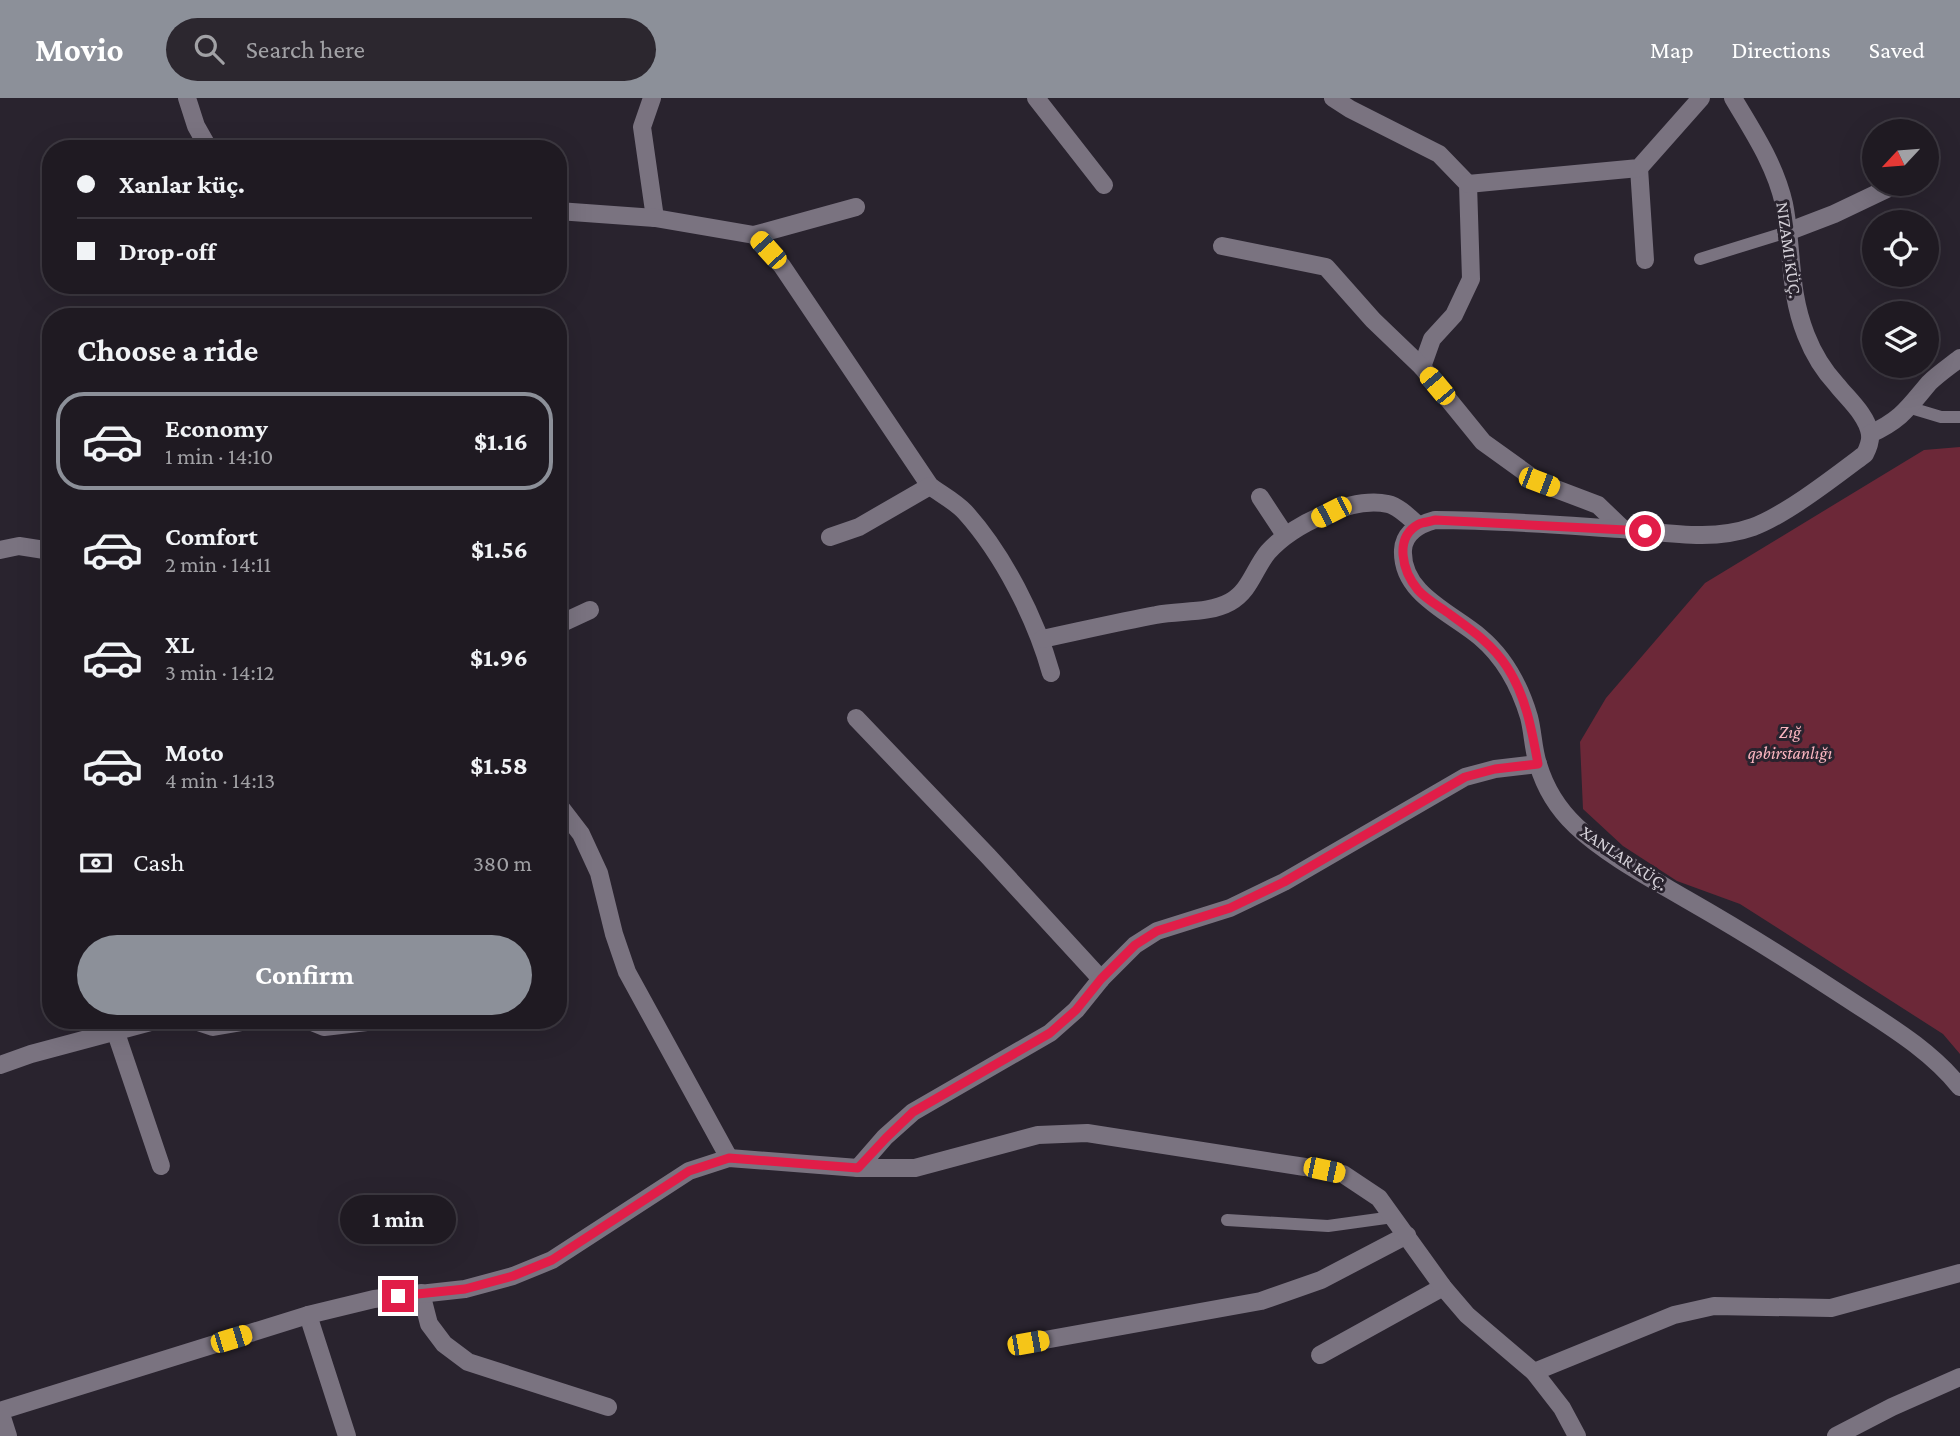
<!DOCTYPE html>
<meta charset="utf-8">
<style>
:root{--surface:#1f1a22;--page:#2c272f;--text:#f1f3f6;--muted:#a1a1a5;--line:#3c3840;--accent:#8c9099}
body{margin:0;font-family:"Crimson Pro",serif;background:var(--page);color:var(--text);height:100vh;display:flex;flex-direction:column;font-size:26px;white-space:nowrap}
*{box-sizing:border-box;margin:0}
p{font-size:23px;color:var(--muted)}
.icon{flex:none;width:38px;height:38px;fill:none;stroke:currentColor;stroke-width:2;stroke-linecap:round;stroke-linejoin:round}
.map{position:relative;flex:1;overflow:hidden}
.sheet{position:absolute;left:42px;top:210px;width:525px;height:721px;display:flex;flex-direction:column;background:var(--surface);border-radius:28px;box-shadow:0 7px 28px #0002,0 0 0 2px var(--line)}
.sheet>*{flex:none}
.hud{position:absolute;left:42px;top:42px;width:525px;height:154px;border-radius:28px;box-shadow:0 7px 28px #0002,0 0 0 2px var(--line);display:grid;align-content:center;height:154px;padding:0 35px;background:var(--surface)}
.needle{width:46px;rotate:244deg}
.tools{position:absolute;left:1862px;top:21px;display:grid;gap:14px}
.tools a{display:grid;place-items:center;width:77px;height:77px;border-radius:50%;background:var(--surface);box-shadow:0 7px 28px #0002,0 0 0 2px var(--line);font-size:35px}
.end{position:absolute;width:32px;height:32px;margin:-16px;border:9px solid #e11d48;background:#fff;box-shadow:0 0 0 4px #fff}
.from{border-radius:50%}
.bubble{position:absolute;height:49px;border-radius:24px;background:var(--surface);box-shadow:0 7px 28px #0002,0 0 0 2px var(--line);font-size:23px;font-weight:700;line-height:49px;text-align:center}
.car{position:absolute;width:21px;height:42px;margin:-21px -10px;border-radius:9px;box-shadow:0 0 5px 2px #0007;background:linear-gradient(#f5c518 24%,#345 0 40%,#f5c518 0 76%,#345 0 86%,#f5c518 0)}
.hud b{display:flex;align-items:center;gap:24px;height:66px;font-size:26px}
.hud b+b{border-top:2px solid var(--line)}
.hud i{width:18px;height:18px;background:var(--text)}
ul{padding:0;list-style:none}
li{display:flex;align-items:center;gap:21px;height:98px;margin:0 14px 10px;padding:0 21px;border:4px solid transparent;border-radius:28px}
li div{flex:1}
li b{display:block;font-size:26px}
li em{font-style:normal;font-weight:700}
li.selected{border-color:var(--accent)}
li>.icon{width:63px;height:63px;stroke-width:1.5}
h2{padding:0 35px;font-size:32px;line-height:84px}
.pay{display:flex;align-items:center;gap:18px;height:77px;padding:0 35px;font-size:26px}
.pay p{margin-inline-start:auto}
.action{display:flex;gap:14px;margin-top:auto;padding:14px 35px}
.action a{flex:1;height:80px;border-radius:42px;background:var(--accent);color:#fff;font-size:28px;font-weight:700;line-height:80px;text-align:center}
header{display:flex;align-items:center;gap:42px;box-sizing:border-box;height:98px;padding:0 35px;background:var(--accent);color:#fff}
header strong{font-size:33px}
nav{display:flex;gap:38px;margin-inline-start:auto;font-size:24px}
.search{width:490px;height:63px;background:var(--page);display:flex;align-items:center;gap:18px;box-sizing:border-box;padding:0 24px;border-radius:38px;color:var(--muted);font-size:26px}
.map>svg:first-child{display:block}
.green{fill:#6c2838}
.lines{fill:none;stroke-linecap:round;stroke-linejoin:round}
.lane{stroke:#7a7380;stroke-width:12}
.street{stroke:#7a7380;stroke-width:18}
.route{stroke:#e11d48;stroke-width:9}
.labels{text-anchor:middle;dominant-baseline:central;stroke-width:6;stroke-linejoin:round;paint-order:stroke}
.street-label{font-size:18px;fill:#d3cfd7;stroke:#29232e}
.park-label{font-size:18px;font-style:italic;fill:#fcb6c1;stroke:#29232e}
</style>
<header>
<strong>Movio</strong>
<div class="search"><svg class="icon" aria-label="search" viewBox="0 0 24 24"><circle cx="10" cy="10" r="6"/><path d="M15 15l6 6"/></svg>Search here</div>
<nav><a>Map</a><a>Directions</a><a>Saved</a></nav>
</header>
<div class="map">
<svg width="1960" height="1338" viewBox="0 0 1960 1338">
<rect width="100%" height="100%" fill="#29232e"/>
<polygon class="green" points="1960,349 1960,956 1943,936 1740,806 1677,783 1623,748 1583,711 1580,644 1606,600 1705,485 1924,352"/>
<g class="lines">
<g class="lane">
<polyline points="1700,161 1787,134"/>
<polyline points="1911,310 1941,319 1960,319"/>
<polyline points="1227,1122 1328,1128 1393,1119"/>
</g>
<g class="street">
<polyline points="187,0 196,28 209,51"/>
<polyline points="652,0 642,29 655,120"/>
<polyline points="1036,0 1104,87"/>
<polyline points="1333,0 1350,11 1439,56 1468,86 1471,181 1454,217 1432,241 1422,269 1483,344 1540,385 1598,407 1623,431"/>
<path d="M1733,0c20,34 42,66 51,106 9,45 4,86 22,131 7,18 18,36 31,50 11,14 30,30 33,49 1,7 -2,14 -5,20 -28,21 -79,61 -112,73 -42,15 -88,5 -132,2 -62,-4 -124,-9 -186,-9 -15,4 -31,12 -32,30 -2,44 49,63 77,87 25,21 40,50 49,80 4,15 4,32 9,47 7,24 20,45 38,62 29,28 76,53 110,73 56,32 109,65 162,100 41,27 81,50 112,88"/>
<polyline points="1639,70 1645,162"/>
<polyline points="1468,86 1639,70 1701,0"/>
<path d="M558,113l97,7 99,17 28,31 148,220c11,8 26,16 35,26 38,42 71,107 86,161"/>
<polyline points="1787,134 1834,116 1897,86"/>
<polyline points="754,137 856,109"/>
<polyline points="1222,148 1326,169 1373,222 1422,269"/>
<path d="M1870,336c31,-14 38,-26 59,-51 9,-9 21,-17 31,-25"/>
<polyline points="1260,399 1285,437"/>
<polyline points="830,439 859,429 930,388"/>
<polyline points="0,452 19,448 51,453"/>
<polyline points="558,531 562,525 590,512"/>
<path d="M1042,541c38,-8 76,-17 114,-24 24,-5 52,-1 74,-13 20,-11 24,-33 38,-50 24,-27 83,-56 120,-48 10,2 22,14 30,21"/>
<polyline points="856,620 988,758 1101,881"/>
<polyline points="558,706 581,736 599,775 614,836 627,874 729,1060"/>
<polyline points="192,922 213,929 254,922"/>
<polyline points="307,922 324,929 384,922"/>
<polyline points="116,935 161,1068"/>
<polyline points="0,967 31,956 158,922"/>
<polyline points="858,1070 885,1039 913,1014 1050,935 1076,912 1101,881 1135,847 1157,833 1230,810 1284,784 1465,679 1495,671 1538,666"/>
<polyline points="421,1195 429,1226 444,1246 468,1264 608,1309"/>
<polyline points="308,1217 347,1338"/>
<polyline points="1028,1245 1261,1203 1321,1182 1407,1137"/>
<polyline points="1320,1257 1443,1189"/>
<polyline points="1534,1274 1674,1217 1714,1208 1831,1210 1960,1175"/>
<polyline points="8,1338 0,1313 308,1217 374,1201 465,1191 513,1178 552,1162 689,1073 729,1060 858,1070 915,1070 1038,1037 1087,1035 1305,1069 1343,1076 1379,1100 1443,1189 1467,1217 1534,1274 1562,1310 1577,1338"/>
<polyline points="1836,1338 1892,1309 1960,1279"/>
</g>
</g>
<g class="lines">
<path class="route" d="M398,1198l67,-7 48,-13 39,-16 137,-89 40,-13 129,10 28,-30 27,-26 137,-79 26,-23 25,-31 34,-34 22,-14 73,-23 54,-26 181,-105 30,-8 43,-5c-6,-33 -12,-68 -31,-97 -16,-25 -40,-40 -63,-57 -9,-6 -19,-12 -26,-20 -15,-18 -25,-52 1,-66 4,-2 11,-2 16,-4l210,11"/>
</g>
<g class="labels">
<g class="street-label">
<text transform="translate(1789 152) rotate(82)">NIZAMI KÜÇ.</text>
<text transform="translate(1624 760) rotate(34)">XANLAR KÜÇ.</text>
</g>
<g class="park-label">
<text x="1790" y="634">Zığ<tspan x="1790" dy="21">qəbirstanlığı</tspan></text>
</g>
</g>
</svg>
<div class="tools">
<a><svg class="needle" viewBox="-14 -14 28 28"><path d="M0-13l5 13h-10z" fill="#e53935"/><path d="M0 13l5-13h-10z" fill="#a1a1a5"/></svg></a>
<a><svg class="icon" aria-label="locate" viewBox="0 0 24 24"><circle cx="12" cy="12" r="6"/><path d="M12 2v4M12 18v4M2 12h4M18 12h4"/></svg></a>
<a><svg class="icon" aria-label="layers" viewBox="0 0 24 24"><path d="M12 4l9 5-9 5-9-5zM3 14l9 5 9-5"/></svg></a>
</div>
<i class="end from" style="left:1645px;top:433px"></i>
<i class="end" style="left:398px;top:1198px"></i>
<div class="bubble" style="left:340px;top:1097px;width:116px">1 min</div>
<i class="car" style="left:768px;top:152px;rotate:318deg"></i>
<i class="car" style="left:1437px;top:288px;rotate:320deg"></i>
<i class="car" style="left:1539px;top:384px;rotate:111deg"></i>
<i class="car" style="left:1331px;top:414px;rotate:243deg"></i>
<i class="car" style="left:1324px;top:1072px;rotate:102deg"></i>
<i class="car" style="left:231px;top:1241px;rotate:73deg"></i>
<i class="car" style="left:1028px;top:1245px;rotate:80deg"></i>
<div class="hud">
<b><i class="from"></i>Xanlar küç.</b>
<b><i></i>Drop-off</b>
</div>
<section class="sheet">
<h2>Choose a ride</h2>
<ul>
<li class="selected"><svg class="icon" aria-label="car" viewBox="0 0 24 24"><path d="M5 17H2v-5l4-1 3-4h7l3 4 3 1v5h-3M9 17h6M6 11h13"/><circle cx="7" cy="17" r="2"/><circle cx="17" cy="17" r="2"/></svg><div><b>Economy</b><p>1 min · 14:10</p></div><em>$1.16</em></li>
<li><svg class="icon" aria-label="car" viewBox="0 0 24 24"><path d="M5 17H2v-5l4-1 3-4h7l3 4 3 1v5h-3M9 17h6M6 11h13"/><circle cx="7" cy="17" r="2"/><circle cx="17" cy="17" r="2"/></svg><div><b>Comfort</b><p>2 min · 14:11</p></div><em>$1.56</em></li>
<li><svg class="icon" aria-label="car" viewBox="0 0 24 24"><path d="M5 17H2v-5l4-1 3-4h7l3 4 3 1v5h-3M9 17h6M6 11h13"/><circle cx="7" cy="17" r="2"/><circle cx="17" cy="17" r="2"/></svg><div><b>XL</b><p>3 min · 14:12</p></div><em>$1.96</em></li>
<li><svg class="icon" aria-label="car" viewBox="0 0 24 24"><path d="M5 17H2v-5l4-1 3-4h7l3 4 3 1v5h-3M9 17h6M6 11h13"/><circle cx="7" cy="17" r="2"/><circle cx="17" cy="17" r="2"/></svg><div><b>Moto</b><p>4 min · 14:13</p></div><em>$1.58</em></li>
</ul>
<div class="pay"><svg class="icon" aria-label="cash" viewBox="0 0 24 24"><path d="M3 7h18v10H3z"/><circle cx="12" cy="12" r="2"/></svg>Cash<p>380 m</p></div>
<div class="action"><a>Confirm</a></div>
</section>
</div>
